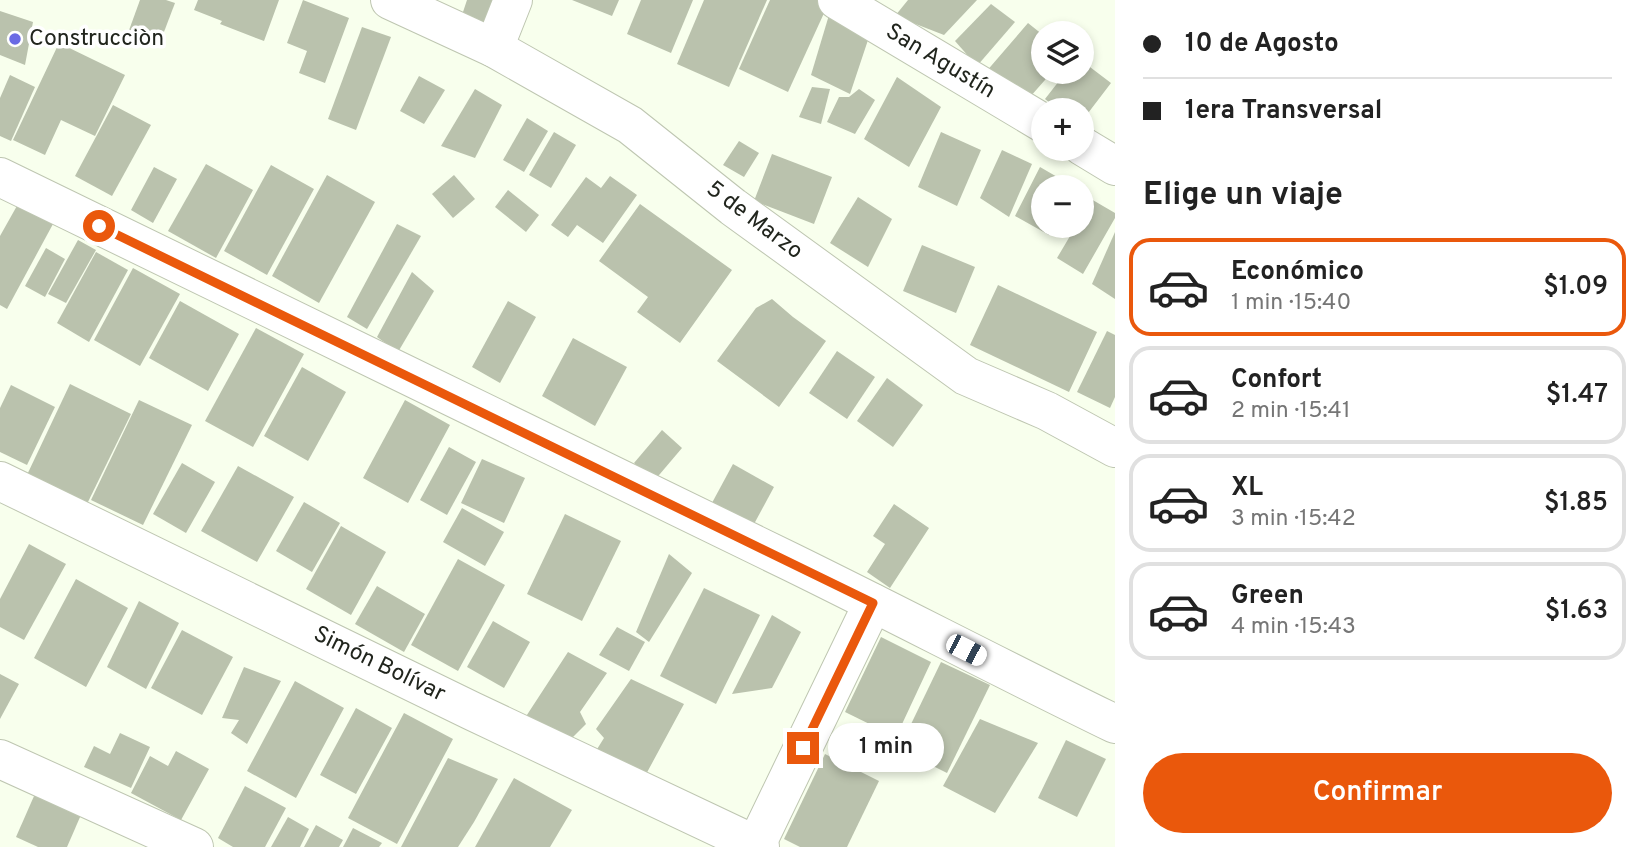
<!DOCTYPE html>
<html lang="es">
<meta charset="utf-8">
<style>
:root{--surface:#fff;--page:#f2f2f2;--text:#222;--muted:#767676;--line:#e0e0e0;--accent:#ea580c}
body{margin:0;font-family:Overpass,sans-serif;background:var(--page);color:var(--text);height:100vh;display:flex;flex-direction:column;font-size:26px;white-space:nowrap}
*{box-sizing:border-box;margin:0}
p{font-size:23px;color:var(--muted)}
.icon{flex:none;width:38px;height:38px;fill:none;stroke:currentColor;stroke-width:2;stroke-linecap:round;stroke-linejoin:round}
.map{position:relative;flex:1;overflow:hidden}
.details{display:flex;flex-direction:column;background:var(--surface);width:525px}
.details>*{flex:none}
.hud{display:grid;align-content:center;height:154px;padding:0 28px;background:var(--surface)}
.tools{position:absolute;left:1031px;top:21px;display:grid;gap:14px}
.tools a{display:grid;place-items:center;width:63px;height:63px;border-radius:50%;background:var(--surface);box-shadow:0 4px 10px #0003;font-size:35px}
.end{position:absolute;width:32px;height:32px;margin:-16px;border:9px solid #ea580c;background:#fff;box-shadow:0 0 0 4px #fff}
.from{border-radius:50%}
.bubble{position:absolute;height:49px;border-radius:24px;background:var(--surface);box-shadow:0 4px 10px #0003;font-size:23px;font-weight:600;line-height:49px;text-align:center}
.car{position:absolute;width:21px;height:42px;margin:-21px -10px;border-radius:9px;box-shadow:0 0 5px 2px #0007;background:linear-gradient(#fff 24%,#345 0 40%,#fff 0 76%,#345 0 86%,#fff 0)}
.hud b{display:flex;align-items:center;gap:24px;height:66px;font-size:26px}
.hud b+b{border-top:2px solid var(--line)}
.hud i{width:18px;height:18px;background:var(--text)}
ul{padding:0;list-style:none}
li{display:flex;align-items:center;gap:21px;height:98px;margin:0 14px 10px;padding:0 14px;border:4px solid var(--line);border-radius:21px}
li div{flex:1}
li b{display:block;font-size:26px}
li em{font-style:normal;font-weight:600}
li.selected{border-color:var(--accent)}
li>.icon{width:63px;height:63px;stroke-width:1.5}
h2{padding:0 28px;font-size:32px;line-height:84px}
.cta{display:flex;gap:14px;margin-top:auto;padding:14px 28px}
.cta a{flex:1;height:80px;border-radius:42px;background:var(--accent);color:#fff;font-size:28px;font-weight:600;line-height:80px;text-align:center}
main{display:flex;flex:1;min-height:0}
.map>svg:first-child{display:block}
.building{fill:#bac2ad}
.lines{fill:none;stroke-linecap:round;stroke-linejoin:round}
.street-casing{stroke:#bec6b1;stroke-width:40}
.street{stroke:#fff;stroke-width:38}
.route{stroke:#ea580c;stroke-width:9}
.poi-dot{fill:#6a6ae4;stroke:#fff;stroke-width:2.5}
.labels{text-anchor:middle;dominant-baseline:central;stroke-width:7;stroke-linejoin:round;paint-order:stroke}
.poi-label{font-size:23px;fill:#21251d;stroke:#fff;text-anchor:start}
.street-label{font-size:23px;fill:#21251d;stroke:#fff}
</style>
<main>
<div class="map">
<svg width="1115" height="847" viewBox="0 0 1115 847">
<rect width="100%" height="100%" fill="#f8ffed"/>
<g class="building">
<polygon points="140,0 166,0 175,3 159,45 128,33"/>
<polygon points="198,0 279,0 264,41 220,24 222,21 194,10"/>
<polygon points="303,0 349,18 325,83 299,73 307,51 287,43"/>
<polygon points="467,0 499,0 489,30 463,12"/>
<polygon points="572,0 619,0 612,16"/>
<polygon points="641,0 693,0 671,53 627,34"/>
<polygon points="704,0 767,0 729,87 677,64"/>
<polygon points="770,0 830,0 788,92 739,69"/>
<polygon points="908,0 977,0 944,35 895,16"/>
<polygon points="991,4 1015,22 977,66 955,41"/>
<polygon points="832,5 874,22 850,94 811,75"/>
<polygon points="0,11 33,22 25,65 0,55"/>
<polygon points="1028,23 1043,35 1043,72 1052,72 1030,97 985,73"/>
<polygon points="362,27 391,37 356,130 328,119"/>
<polygon points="59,43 125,75 95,136 61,120 45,155 13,140"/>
<polygon points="1082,61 1111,83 1082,121 1082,110 1059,110 1045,99 1066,72 1082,72"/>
<polygon points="10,75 35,87 11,141 0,136 0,98"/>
<polygon points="419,76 445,90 424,124 400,111"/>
<polygon points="897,77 941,107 909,167 864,139"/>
<polygon points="812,87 830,89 821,124 799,117"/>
<polygon points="475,89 502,105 475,158 441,146"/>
<polygon points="859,89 875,100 855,134 827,122 839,97 849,97"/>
<polygon points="113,105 151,125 112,196 75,176"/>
<polygon points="527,118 548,131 524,172 503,160"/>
<polygon points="554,132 576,145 551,188 529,175"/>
<polygon points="941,132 981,150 957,206 918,187"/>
<polygon points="739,141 759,153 744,177 723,165"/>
<polygon points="1002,150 1032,164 1009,217 980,198"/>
<polygon points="772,154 832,177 814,224 754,201"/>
<polygon points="206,164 253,190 216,258 168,231"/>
<polygon points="271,165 314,189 267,275 224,251"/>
<polygon points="154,167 177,179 153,223 131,210"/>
<polygon points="1040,167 1071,185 1070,187 1043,187 1043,226 1053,226 1049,235 1015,216"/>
<polygon points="327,175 375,202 319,303 272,276"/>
<polygon points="454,175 475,199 453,218 432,194"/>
<polygon points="610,176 637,195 603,243 577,225 568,237 551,225 586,177 601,188"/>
<polygon points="508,190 539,215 526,232 495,207"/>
<polygon points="858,197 892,219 868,267 830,243"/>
<polygon points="1091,199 1115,213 1115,218 1083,274 1057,258 1076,226 1082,226 1082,216"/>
<polygon points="18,204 53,224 7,309 0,305 0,236"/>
<polygon points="640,204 732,270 680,343 637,312 648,297 599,261"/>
<polygon points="397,224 421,236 367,329 347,317"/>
<polygon points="1115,232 1115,299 1092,284"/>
<polygon points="78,240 96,250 66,303 48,294"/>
<polygon points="922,245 975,267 956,313 903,291"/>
<polygon points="46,248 65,259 45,297 25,286"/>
<polygon points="96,252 128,270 89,342 57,323"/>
<polygon points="133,268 180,294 140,366 94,340"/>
<polygon points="412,272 434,291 398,352 377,337"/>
<polygon points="998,285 1097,332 1069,392 970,345"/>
<polygon points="772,299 793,317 826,341 779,407 717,361 756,308"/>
<polygon points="180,301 239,334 208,391 149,358"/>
<polygon points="508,301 536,317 500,383 472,367"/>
<polygon points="256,328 304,354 253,447 205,421"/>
<polygon points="1107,331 1115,335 1115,397 1110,408 1077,392"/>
<polygon points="573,338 627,367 595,426 542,396"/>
<polygon points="837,351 875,377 847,419 809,393"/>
<polygon points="302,367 346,392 308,461 264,436"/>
<polygon points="887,378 923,405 893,447 857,421"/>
<polygon points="70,384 131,414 86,506 26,477"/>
<polygon points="11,385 55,407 27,465 0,452 0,408"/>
<polygon points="139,400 192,425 143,525 91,500"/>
<polygon points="405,400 450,425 408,503 363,478"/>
<polygon points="662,430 682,448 654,481 634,463"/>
<polygon points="449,447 476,462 447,515 420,500"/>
<polygon points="482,459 525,478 504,523 461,503"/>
<polygon points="182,463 215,482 186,533 153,514"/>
<polygon points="733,464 774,487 747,537 706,514"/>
<polygon points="238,466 294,497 257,562 201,531"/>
<polygon points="304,502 340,523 312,572 276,551"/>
<polygon points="894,504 929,528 890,588 867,572 885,544 873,536"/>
<polygon points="462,508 504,532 485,566 443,542"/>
<polygon points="565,514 621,541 582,621 527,594"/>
<polygon points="341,526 386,552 351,615 306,589"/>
<polygon points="29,544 66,564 24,640 0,627 0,599"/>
<polygon points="669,554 692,573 649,642 636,632"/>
<polygon points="458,559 505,585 458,671 411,645"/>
<polygon points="76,579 128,608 86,687 34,658"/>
<polygon points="377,586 425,614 404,652 355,624"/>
<polygon points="704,588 760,615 716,704 660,676"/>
<polygon points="139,601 179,623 146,689 107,667"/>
<polygon points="772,615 801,632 772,688 732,694"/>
<polygon points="493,621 530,642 504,688 467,667"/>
<polygon points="617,627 645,642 629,671 599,655"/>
<polygon points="182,630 233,657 202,715 151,688"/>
<polygon points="881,637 931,662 896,737 845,712"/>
<polygon points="568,652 607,673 580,712 586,724 567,743 523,721"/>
<polygon points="941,662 990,685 947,773 899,749"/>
<polygon points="244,667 281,681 247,744 231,733 239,720 222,718"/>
<polygon points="0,674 19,684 0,719"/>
<polygon points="631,679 684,704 644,778 594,754 604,738 596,729"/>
<polygon points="295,681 344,708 296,798 247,771"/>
<polygon points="356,708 392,728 356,794 320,775"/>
<polygon points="404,713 453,739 397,844 348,818"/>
<polygon points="980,719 1038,743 995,813 943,786"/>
<polygon points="120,733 150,747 131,788 84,767 94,746 110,754"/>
<polygon points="1066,740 1106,759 1077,817 1038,798"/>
<polygon points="176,751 209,769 181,820 131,793 150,756 168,766"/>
<polygon points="825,754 879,781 847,847 800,847 784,839"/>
<polygon points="448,758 498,779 474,822 458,847 401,847"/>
<polygon points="514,778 572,810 550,847 475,847"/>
<polygon points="245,786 286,808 265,847 233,847 218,838"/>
<polygon points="38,787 84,808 67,847 38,847 16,837"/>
<polygon points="288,817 309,829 300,847 271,847"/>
<polygon points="316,825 343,840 339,847 304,847"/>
<polygon points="353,828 382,843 379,847 343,847"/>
</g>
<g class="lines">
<g class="street-casing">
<g id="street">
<polyline points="390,0 494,48 630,125 733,207 966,376 1047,411 1115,448"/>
<polyline points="837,0 1043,123"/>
<polyline points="494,48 513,0"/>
<polyline points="1082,146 1115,166"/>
<path d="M0,177c263,129 528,256 791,385 108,53 215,109 324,162"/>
<polyline points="0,481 472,711 760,847"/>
<polyline points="0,759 194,847"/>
<polyline points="756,845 873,603"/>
</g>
</g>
<use href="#street" class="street"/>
</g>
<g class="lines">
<polyline class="route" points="99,226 873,603 803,748"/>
</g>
<circle class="poi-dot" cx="15" cy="39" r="7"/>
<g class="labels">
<g class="poi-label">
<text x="29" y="39">Construcciòn</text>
</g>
<g class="street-label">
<text transform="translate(940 62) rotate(31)">San Agustín</text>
<text transform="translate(754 221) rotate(37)">5 de Marzo</text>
<text transform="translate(379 665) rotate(26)">Simón Bolívar</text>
</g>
</g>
</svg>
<div class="tools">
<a><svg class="icon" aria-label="layers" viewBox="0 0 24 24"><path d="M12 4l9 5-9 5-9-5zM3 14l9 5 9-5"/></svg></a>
<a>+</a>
<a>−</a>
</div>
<i class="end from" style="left:99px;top:226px"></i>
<i class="end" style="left:803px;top:748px"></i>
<div class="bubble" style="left:828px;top:723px;width:116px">1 min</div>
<i class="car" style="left:966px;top:650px;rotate:117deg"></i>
</div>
<section class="details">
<div class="hud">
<b><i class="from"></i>10 de Agosto</b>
<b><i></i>1era Transversal</b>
</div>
<h2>Elige un viaje</h2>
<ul>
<li class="selected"><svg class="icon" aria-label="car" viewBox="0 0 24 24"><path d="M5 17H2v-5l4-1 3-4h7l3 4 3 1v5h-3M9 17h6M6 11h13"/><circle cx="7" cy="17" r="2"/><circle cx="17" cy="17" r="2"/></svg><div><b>Económico</b><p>1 min · 15:40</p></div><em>$1.09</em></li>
<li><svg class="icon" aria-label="car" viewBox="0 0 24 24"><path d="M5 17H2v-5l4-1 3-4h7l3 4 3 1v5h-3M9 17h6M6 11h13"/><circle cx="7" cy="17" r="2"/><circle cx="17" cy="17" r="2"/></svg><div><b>Confort</b><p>2 min · 15:41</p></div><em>$1.47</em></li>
<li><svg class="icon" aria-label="car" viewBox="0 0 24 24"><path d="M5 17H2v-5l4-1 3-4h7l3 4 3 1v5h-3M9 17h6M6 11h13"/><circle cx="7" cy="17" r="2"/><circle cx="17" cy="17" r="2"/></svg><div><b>XL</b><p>3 min · 15:42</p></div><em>$1.85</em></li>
<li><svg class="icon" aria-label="car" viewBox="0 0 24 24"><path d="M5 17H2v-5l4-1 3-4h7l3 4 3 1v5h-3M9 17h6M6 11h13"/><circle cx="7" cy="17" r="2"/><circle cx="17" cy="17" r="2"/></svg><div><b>Green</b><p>4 min · 15:43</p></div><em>$1.63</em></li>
</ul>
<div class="cta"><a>Confirmar</a></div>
</section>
</main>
